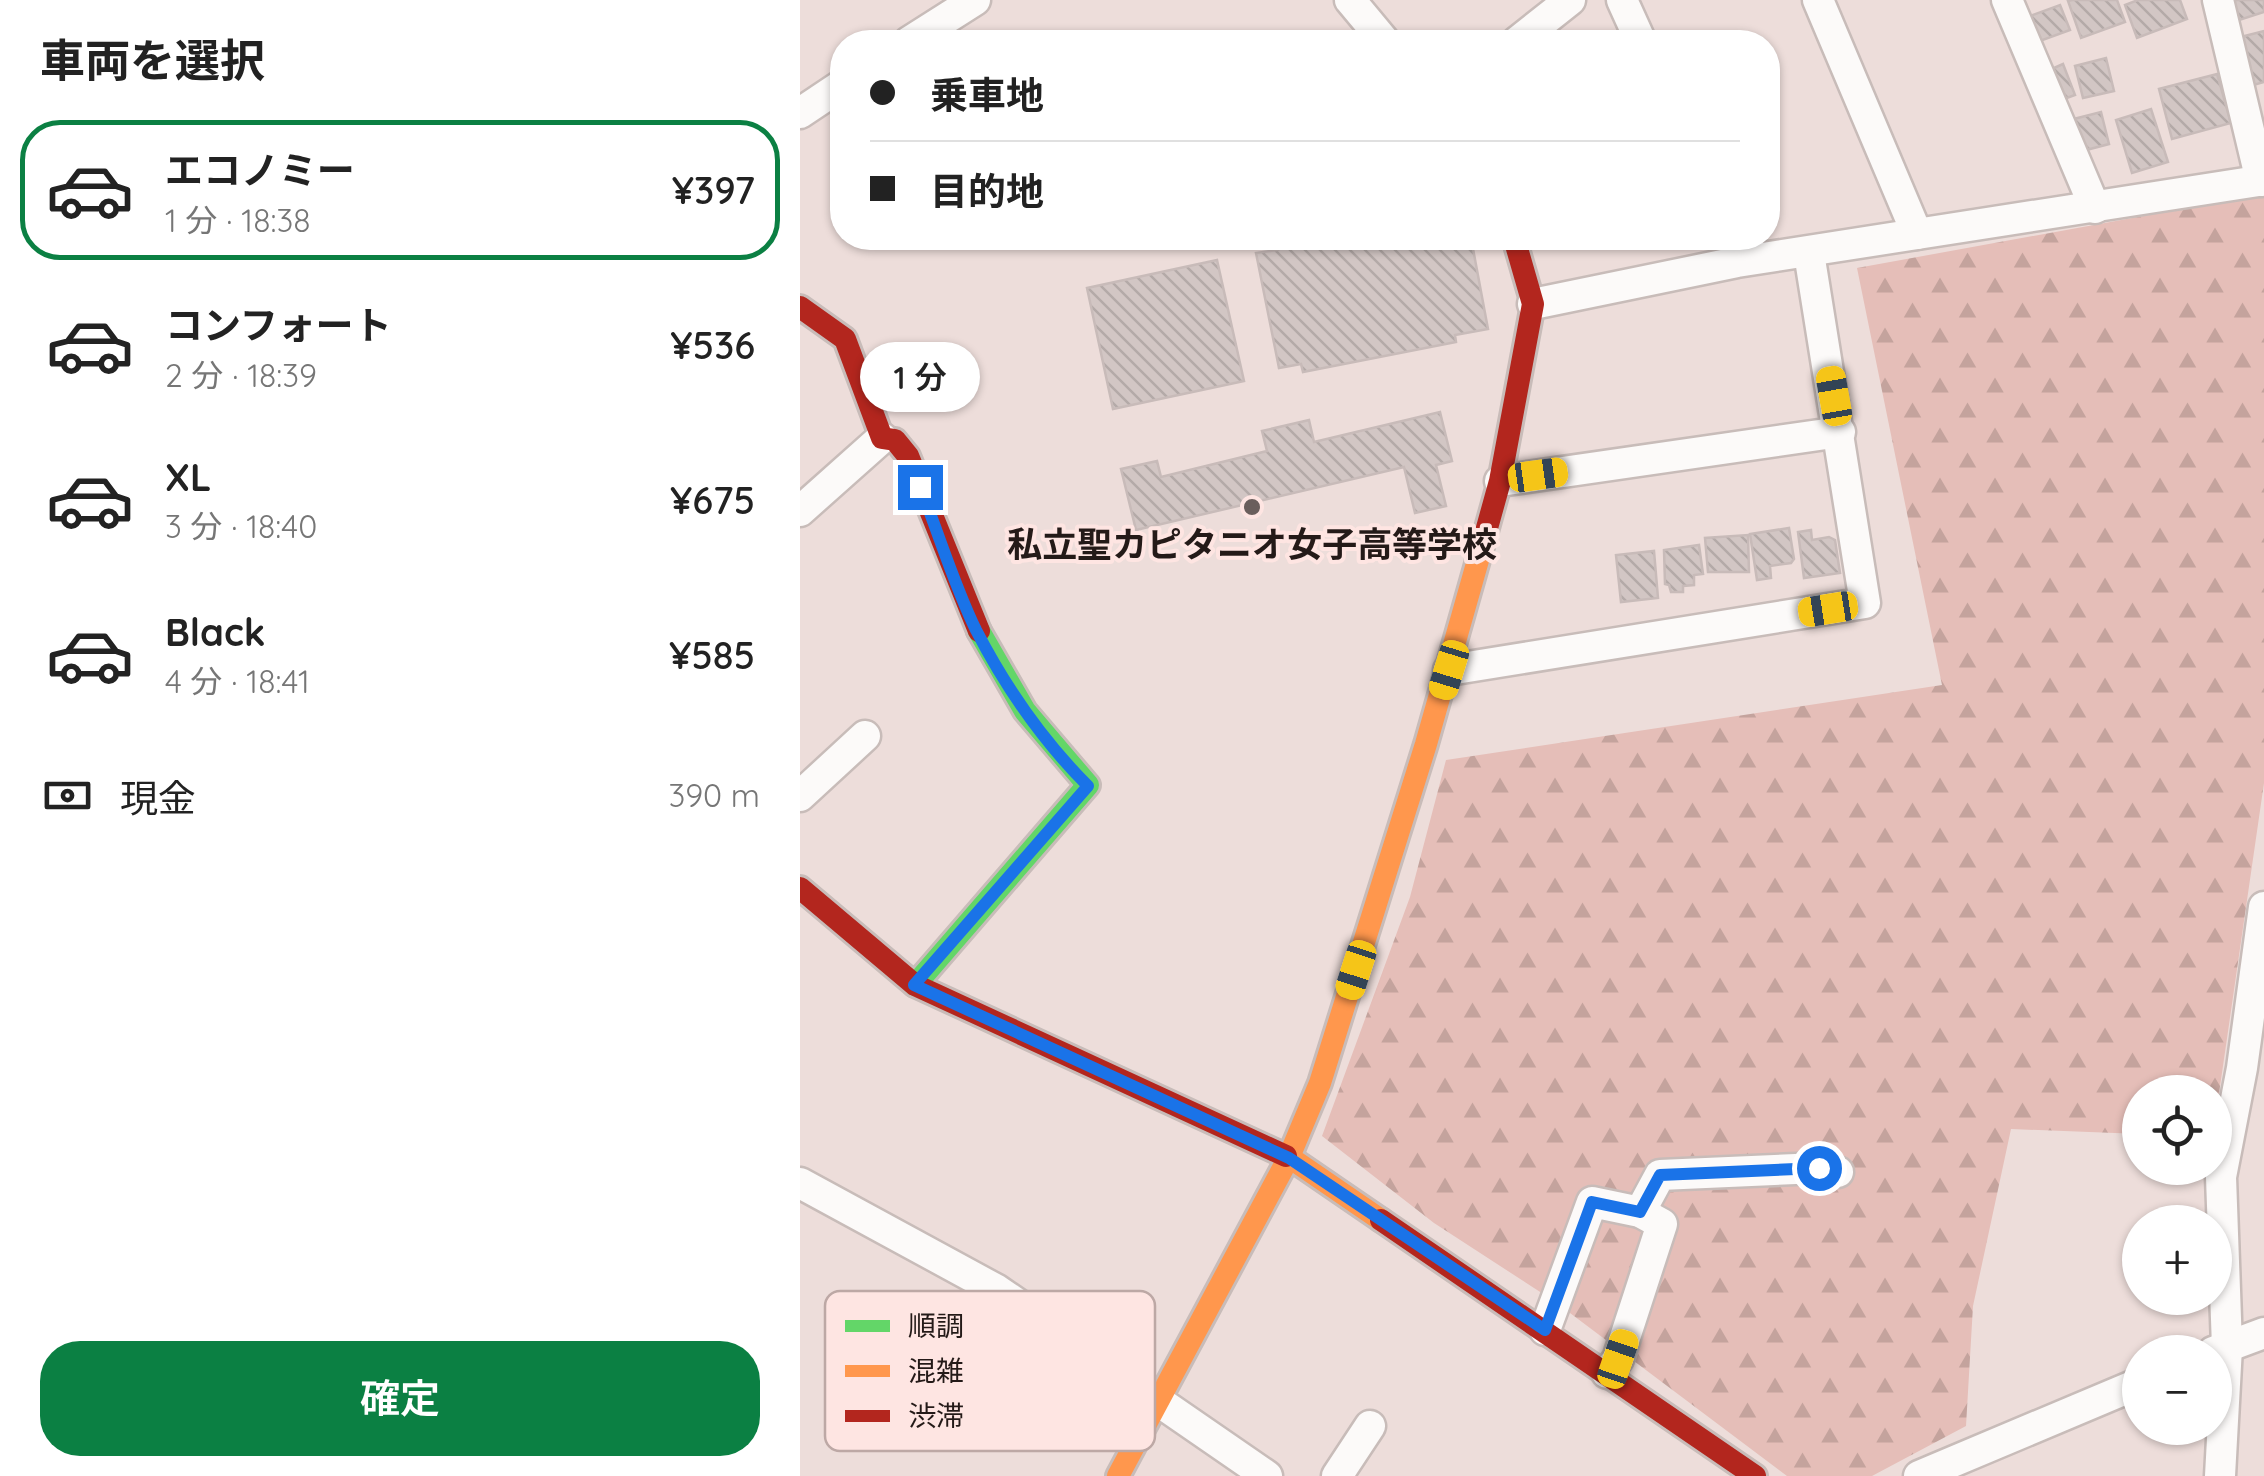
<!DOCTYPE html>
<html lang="ja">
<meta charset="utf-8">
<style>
:root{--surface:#fff;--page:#f6f6f6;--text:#222;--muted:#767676;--line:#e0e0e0;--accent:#0b8043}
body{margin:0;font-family:Quicksand,"Noto Sans JP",sans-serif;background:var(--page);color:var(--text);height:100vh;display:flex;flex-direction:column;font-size:38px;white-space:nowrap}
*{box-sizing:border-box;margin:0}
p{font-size:32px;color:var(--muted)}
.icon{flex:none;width:55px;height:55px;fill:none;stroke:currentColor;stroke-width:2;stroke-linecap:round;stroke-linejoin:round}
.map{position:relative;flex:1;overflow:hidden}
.drawer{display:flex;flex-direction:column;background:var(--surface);width:800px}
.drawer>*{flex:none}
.banner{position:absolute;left:30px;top:30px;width:950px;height:220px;border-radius:40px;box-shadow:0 2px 8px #0004;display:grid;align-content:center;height:220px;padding:0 40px;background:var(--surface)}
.controls{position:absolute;left:1322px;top:1075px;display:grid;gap:20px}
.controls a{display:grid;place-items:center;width:110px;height:110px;border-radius:50%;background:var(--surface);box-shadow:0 2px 8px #0004;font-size:50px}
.end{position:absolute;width:45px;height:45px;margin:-22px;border:12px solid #1a73e8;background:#fff;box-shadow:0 0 0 5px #fff}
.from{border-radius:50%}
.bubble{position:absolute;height:70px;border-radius:35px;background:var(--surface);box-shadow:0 2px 8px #0004;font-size:32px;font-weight:600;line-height:70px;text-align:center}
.car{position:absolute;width:30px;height:60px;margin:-30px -15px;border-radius:12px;box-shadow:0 0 8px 2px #0007;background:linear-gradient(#f5c518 24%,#345 0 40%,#f5c518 0 76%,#345 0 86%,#f5c518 0)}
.banner b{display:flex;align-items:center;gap:35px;height:95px;font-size:38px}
.banner b+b{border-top:2px solid var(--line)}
.banner i{width:25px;height:25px;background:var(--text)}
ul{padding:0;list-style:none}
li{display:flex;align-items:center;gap:30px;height:140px;margin:0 20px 15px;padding:0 20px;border:5px solid transparent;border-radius:40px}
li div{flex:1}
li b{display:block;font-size:38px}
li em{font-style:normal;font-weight:600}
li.selected{border-color:var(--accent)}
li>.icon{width:90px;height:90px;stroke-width:1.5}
h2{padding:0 40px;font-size:45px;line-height:120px}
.pay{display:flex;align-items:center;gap:25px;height:110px;padding:0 40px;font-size:38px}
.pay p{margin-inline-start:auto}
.cta{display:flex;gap:20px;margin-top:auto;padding:20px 40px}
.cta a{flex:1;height:115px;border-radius:40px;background:var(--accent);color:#fff;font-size:40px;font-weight:600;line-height:115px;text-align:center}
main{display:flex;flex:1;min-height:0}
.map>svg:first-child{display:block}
.forest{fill:url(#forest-firs)}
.building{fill:url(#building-back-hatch);stroke:#c8bbb9;stroke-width:2.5}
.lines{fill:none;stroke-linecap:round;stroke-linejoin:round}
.street-casing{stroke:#c8bcb9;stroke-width:35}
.fast-casing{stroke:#c8bcb9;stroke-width:28}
.slow-casing{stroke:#c8bcb9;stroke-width:28}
.jam-casing{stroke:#c8bcb9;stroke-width:28}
.street{stroke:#fcfaf9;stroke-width:30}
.fast{stroke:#63d668;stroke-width:22}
.slow{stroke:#ff974d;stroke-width:22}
.jam{stroke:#b3261e;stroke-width:22}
.route{stroke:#1a73e8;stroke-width:12}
.poi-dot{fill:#6a5e5c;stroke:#fee5e2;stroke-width:4}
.labels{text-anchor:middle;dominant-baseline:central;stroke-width:8;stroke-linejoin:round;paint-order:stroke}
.poi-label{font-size:35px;font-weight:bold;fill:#241a18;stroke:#fee5e2}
.key{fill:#fee5e2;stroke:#bda8a5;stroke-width:2.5}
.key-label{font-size:28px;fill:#241a18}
</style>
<main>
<section class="drawer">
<h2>車両を選択</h2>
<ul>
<li class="selected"><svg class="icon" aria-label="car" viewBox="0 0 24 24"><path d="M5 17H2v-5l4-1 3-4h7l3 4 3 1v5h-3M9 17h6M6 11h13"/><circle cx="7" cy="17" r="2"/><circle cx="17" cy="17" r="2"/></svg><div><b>エコノミー</b><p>1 分 · 18:38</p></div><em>¥397</em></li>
<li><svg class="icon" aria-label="car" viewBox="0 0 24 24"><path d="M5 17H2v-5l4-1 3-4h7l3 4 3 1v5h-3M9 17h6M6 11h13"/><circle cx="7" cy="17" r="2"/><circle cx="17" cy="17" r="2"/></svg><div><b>コンフォート</b><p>2 分 · 18:39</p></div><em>¥536</em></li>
<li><svg class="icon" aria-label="car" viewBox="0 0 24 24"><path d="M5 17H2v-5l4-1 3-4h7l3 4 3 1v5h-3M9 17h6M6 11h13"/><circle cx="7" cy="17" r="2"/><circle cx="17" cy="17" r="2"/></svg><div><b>XL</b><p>3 分 · 18:40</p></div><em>¥675</em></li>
<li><svg class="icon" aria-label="car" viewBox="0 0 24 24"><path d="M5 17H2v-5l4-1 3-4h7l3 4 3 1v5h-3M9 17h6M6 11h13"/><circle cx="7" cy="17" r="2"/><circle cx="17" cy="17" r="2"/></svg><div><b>Black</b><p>4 分 · 18:41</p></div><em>¥585</em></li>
</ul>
<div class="pay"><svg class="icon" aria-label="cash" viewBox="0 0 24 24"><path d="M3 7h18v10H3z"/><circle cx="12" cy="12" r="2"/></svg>現金<p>390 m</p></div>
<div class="cta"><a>確定</a></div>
</section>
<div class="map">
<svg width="1464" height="1476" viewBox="0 0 1464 1476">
<defs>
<pattern id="forest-firs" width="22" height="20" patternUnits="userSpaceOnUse" patternTransform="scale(2.5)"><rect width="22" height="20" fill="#e5beb8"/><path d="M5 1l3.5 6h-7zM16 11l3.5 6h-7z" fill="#c4a39d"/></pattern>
<pattern id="building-back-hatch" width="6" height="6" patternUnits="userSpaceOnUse" patternTransform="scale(2.5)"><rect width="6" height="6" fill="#d2c6c4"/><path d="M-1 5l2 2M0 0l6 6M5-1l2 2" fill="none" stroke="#b4aaa8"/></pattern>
</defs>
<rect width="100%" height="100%" fill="#edddda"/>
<polygon class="forest" points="1464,194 1464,783 1415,1121 1415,1092 1340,1092 1340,1134 1211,1129 1173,1306 1166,1426 1072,1476 987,1476 754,1301 634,1223 522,1136 610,897 646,760 1142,685 1057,268"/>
<g class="building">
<polygon points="1272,0 1317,0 1325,22 1281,38 1268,1"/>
<polygon points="1338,0 1380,0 1387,19 1337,38 1325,5"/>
<polygon points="1423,0 1464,0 1464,12 1430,23"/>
<polygon points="1260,5 1270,30 1240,41 1230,16"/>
<polygon points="1464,31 1464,82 1450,86 1437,38"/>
<polygon points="1306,58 1314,91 1283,98 1275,66"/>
<polygon points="1263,64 1275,95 1256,102 1245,72"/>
<polygon points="1417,74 1431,123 1372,139 1359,89"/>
<polygon points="1351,109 1368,162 1332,173 1316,120"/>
<polygon points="1301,112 1309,144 1275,153 1266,121"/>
<polygon points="482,238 671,238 688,329 655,335 656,342 503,372 501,364 479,368 456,253 478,250 476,239"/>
<polygon points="417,260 444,381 313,409 287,288"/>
<polygon points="640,412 652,461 636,465 646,506 615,513 604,467 336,530 321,469 357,461 361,477 467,451 462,431 509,420 514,442"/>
<polygon points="989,528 994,559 991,563 970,566 971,578 957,580 950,534"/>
<polygon points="1011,530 1012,540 1029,537 1035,540 1040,573 1004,578 998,532"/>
<polygon points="948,535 949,572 908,572 905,538"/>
<polygon points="899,545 903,574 894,575 894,585 883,586 883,592 871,592 869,585 865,584 864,550"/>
<polygon points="854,551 858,598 821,602 816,555"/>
</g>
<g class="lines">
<g class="street-casing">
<g id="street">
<polyline points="550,0 585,42"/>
<polyline points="822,0 841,42"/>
<polyline points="1018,0 1117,234"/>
<polyline points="1207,0 1295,208"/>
<polyline points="1418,0 1461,181"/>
<polyline points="109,42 175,0"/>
<polyline points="717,42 770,0"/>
<polyline points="0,113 42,85"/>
<polyline points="733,304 937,262 1464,180"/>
<polyline points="700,481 1040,432"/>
<polyline points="0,511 82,438"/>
<polyline points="649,670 1065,603 1009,253"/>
<polyline points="0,796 65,736"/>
<polyline points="0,1183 197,1290 467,1476"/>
<polyline points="840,1212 860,1175 1019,1168 1038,1172"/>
<polyline points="745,1330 792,1202 840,1212 862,1224 818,1359 807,1373"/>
<polyline points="1413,1352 1464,1333"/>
<polyline points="537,1476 570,1426"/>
<polyline points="1119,1476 1340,1383"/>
<polyline points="1420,1476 1427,1347 1421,1177 1442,1068 1464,907"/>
</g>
</g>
<g class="fast-casing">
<polyline id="fast" points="115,985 288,785 225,711 179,631"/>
</g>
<g class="slow-casing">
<g id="slow">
<polyline points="581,1220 489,1157 520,1083 626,744 682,546"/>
<polyline points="318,1476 489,1157 486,1156"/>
</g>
</g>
<g class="jam-casing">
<g id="jam">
<polyline points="0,307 45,339 82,438 95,440 108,456 179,631"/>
<polyline points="682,546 700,481 733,304 714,238"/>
<polyline points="0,888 115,985 486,1156"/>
<polyline points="581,1220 955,1476"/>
</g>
</g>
<use href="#street" class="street"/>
<use href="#fast" class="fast"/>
<use href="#slow" class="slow"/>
<use href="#jam" class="jam"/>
</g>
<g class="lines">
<path class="route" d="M120,487c19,47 34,98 56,143 30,58 66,110 112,156l-174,199 375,173 256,172 47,-128 48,10 20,-37 159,-7"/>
</g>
<circle class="poi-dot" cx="452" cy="507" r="10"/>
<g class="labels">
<g class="poi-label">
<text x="452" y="544">私立聖カピタニオ女子高等学校</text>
</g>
</g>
<rect x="25" y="1291" width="330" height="160" rx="15" class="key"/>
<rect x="45" y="1320" width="45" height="12" fill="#63d668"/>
<rect x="45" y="1365" width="45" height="12" fill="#ff974d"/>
<rect x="45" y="1410" width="45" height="12" fill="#b3261e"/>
<g class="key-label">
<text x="108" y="1336">順調</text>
<text x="108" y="1381">混雑</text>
<text x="108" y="1426">渋滞</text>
</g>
</svg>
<div class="controls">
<a><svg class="icon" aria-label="locate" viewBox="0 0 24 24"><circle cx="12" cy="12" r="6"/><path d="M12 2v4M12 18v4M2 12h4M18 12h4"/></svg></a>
<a>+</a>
<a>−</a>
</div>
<i class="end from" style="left:1019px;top:1168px"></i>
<i class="end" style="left:120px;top:487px"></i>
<div class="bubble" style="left:60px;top:342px;width:120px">1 分</div>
<i class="car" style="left:1034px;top:396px;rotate:350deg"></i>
<i class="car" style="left:738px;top:475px;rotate:82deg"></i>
<i class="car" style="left:1028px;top:609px;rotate:261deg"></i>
<i class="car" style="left:649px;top:670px;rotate:197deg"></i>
<i class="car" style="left:556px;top:970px;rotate:198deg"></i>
<i class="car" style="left:818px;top:1359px;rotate:19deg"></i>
<div class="banner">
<b><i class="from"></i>乗車地</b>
<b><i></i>目的地</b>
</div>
</div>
</main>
